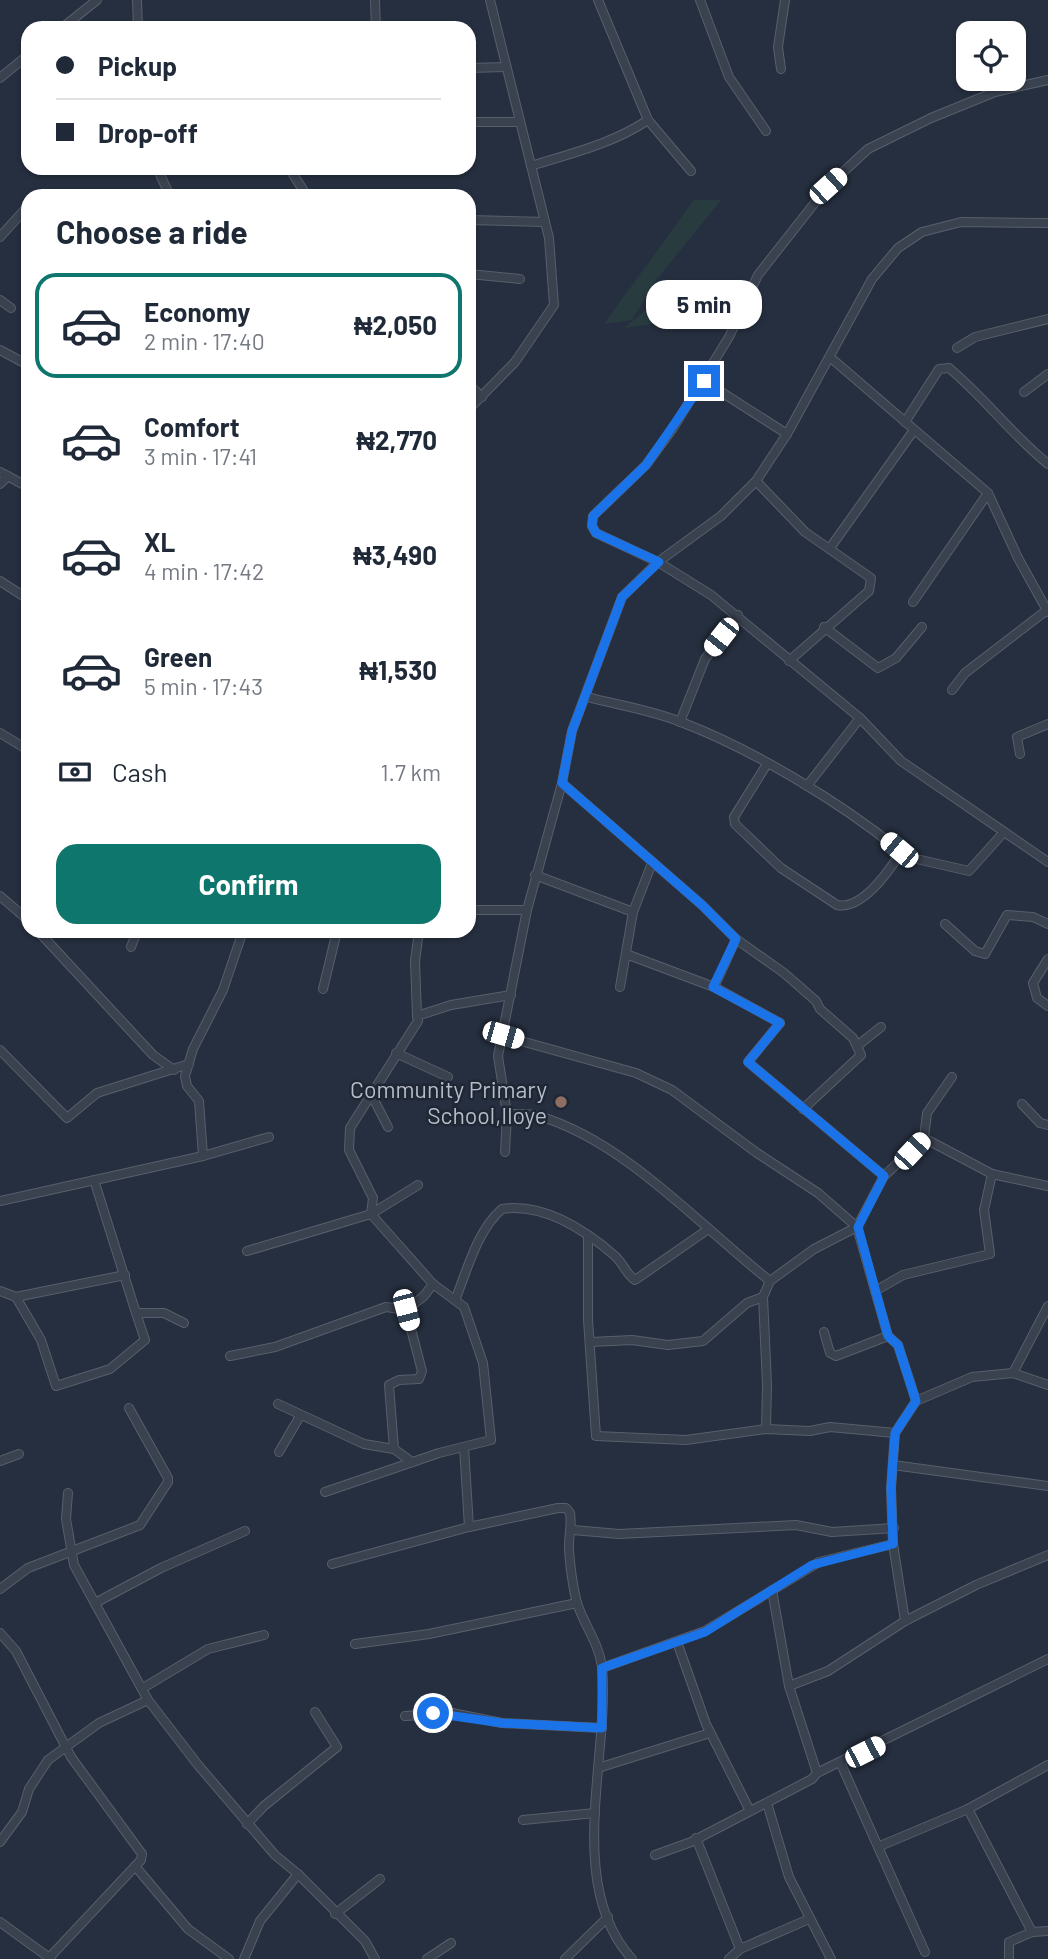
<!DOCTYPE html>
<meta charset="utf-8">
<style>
:root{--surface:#fff;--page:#f6f6f7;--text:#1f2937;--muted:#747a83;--line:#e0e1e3;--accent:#0f766e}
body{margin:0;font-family:Barlow,sans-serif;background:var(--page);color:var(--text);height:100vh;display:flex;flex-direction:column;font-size:26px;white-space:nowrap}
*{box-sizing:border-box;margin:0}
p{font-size:23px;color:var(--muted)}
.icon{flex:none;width:38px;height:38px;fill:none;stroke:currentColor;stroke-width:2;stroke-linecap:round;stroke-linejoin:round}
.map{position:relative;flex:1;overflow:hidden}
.panel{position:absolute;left:21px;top:189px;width:455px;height:749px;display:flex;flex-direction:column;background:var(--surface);border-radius:21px;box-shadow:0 2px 5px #0004}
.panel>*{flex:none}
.top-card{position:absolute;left:21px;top:21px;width:455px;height:154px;border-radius:21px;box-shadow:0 2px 5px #0004;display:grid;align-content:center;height:154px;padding:0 35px;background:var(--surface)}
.fabs{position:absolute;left:956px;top:21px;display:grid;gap:14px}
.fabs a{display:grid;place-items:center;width:70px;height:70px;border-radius:14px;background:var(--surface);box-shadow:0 2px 5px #0004;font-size:35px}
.end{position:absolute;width:32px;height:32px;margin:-16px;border:9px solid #1a73e8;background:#fff;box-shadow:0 0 0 4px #fff}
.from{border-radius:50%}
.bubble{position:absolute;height:49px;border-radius:21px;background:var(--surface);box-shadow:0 2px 5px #0004;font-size:23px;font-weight:700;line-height:49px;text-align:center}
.car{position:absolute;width:21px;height:42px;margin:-21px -10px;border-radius:9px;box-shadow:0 0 5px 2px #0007;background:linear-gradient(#fff 24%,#345 0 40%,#fff 0 76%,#345 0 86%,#fff 0)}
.top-card b{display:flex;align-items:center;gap:24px;height:66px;font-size:26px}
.top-card b+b{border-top:2px solid var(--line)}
.top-card i{width:18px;height:18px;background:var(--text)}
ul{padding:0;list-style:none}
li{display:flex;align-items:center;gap:21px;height:105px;margin:0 14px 10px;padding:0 21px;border:4px solid transparent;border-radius:21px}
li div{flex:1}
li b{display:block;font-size:26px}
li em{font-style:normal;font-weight:700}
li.active{border-color:var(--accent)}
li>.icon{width:63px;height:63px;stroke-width:1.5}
h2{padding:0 35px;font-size:32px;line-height:84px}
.pay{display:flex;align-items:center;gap:18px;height:77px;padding:0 35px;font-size:26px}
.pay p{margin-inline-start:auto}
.cta{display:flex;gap:14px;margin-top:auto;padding:14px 35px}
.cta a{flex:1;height:80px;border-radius:21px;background:var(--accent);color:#fff;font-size:28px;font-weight:700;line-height:80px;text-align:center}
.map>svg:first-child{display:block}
.green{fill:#283c40}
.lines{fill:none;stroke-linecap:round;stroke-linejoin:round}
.minor-casing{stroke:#585f6c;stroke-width:10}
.minor{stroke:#3a414f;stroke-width:8}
.route{stroke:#1a73e8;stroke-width:9}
.education-dot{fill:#8d6e63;stroke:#1f2634;stroke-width:2.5}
.labels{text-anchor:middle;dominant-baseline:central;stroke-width:5;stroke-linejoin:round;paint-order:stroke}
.poi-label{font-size:23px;fill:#b6bdc9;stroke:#1f2634;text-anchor:end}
</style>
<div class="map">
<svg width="1048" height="1959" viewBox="0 0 1048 1959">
<rect width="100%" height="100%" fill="#262f3f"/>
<g class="green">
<polygon points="694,200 721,200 653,284 632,320 604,324"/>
<polygon points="673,288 652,324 624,328"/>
</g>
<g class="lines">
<g class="minor-casing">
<g id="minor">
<polyline points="137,0 138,28"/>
<polyline points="375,0 376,28"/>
<polyline points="598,0 648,120 691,171"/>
<polyline points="700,0 729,77 766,131"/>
<polyline points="62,28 97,0"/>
<polyline points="469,68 506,67"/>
<polyline points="781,69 778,47 785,0"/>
<polyline points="0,78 28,55"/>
<polyline points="1048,80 995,92 931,118 868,149 828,186 758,275 729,337 673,428 646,465 593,516 592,526 596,533 658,562 711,595 860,718 901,761 1048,862"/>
<polyline points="469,122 519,122"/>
<path d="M531,166c41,-13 81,-22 117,-46"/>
<polyline points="157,168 170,196"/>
<polyline points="289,168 307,196"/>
<polyline points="469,220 545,222"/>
<polyline points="0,237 28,206"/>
<polyline points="469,274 520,279"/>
<polyline points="0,300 11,308"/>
<polyline points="957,348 975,337 1048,319"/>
<polyline points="0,350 28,365"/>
<polyline points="831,358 988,493 1018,558 1048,612"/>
<polyline points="704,381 787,434"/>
<polyline points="469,385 482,397"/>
<polyline points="1024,392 1048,374"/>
<polyline points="469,409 515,362 554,305 549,238 490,0"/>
<path d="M905,422l34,-53 10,-1c36,30 63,67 99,96"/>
<polyline points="0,472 28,487"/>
<polyline points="756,481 805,532 871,578 869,591 789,661"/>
<polyline points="0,484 8,476"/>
<polyline points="830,548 914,430"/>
<polyline points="0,581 28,599"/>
<polyline points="913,602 988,493"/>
<polyline points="824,627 878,668 896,658 922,627"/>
<polyline points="952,690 965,673 1047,610"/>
<path d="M587,697c31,8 64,13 94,25 71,27 159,80 218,128v5l70,16 35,-39"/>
<polyline points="680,722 705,659 738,615"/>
<polyline points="0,733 28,750"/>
<polyline points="1020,754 1017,737 1048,724"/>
<path d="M767,764l-33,53 1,7 46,44 56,37c24,5 50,-31 62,-50"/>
<polyline points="562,783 702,905 736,939 784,973 816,1001 820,1009 853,1038 861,1055 803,1109"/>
<polyline points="807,786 860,718"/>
<polyline points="535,875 633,912"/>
<polyline points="0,896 28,920"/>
<polyline points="469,910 527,910"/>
<polyline points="945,924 975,951 985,954 1007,915 1033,917 1048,924"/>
<polyline points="38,931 153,1055 174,1070"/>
<polyline points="131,947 137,931"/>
<polyline points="626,954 714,987 780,1023 748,1062 884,1176"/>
<polyline points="1048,959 1033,983 1037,998 1048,1006"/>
<polyline points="620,987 633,912 652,863"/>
<polyline points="714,987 736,939"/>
<polyline points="323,989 337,931"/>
<polyline points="417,1016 415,961 419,931"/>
<polyline points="503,1036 636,1073 672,1090 757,1153 818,1193 857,1227 888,1336 898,1345 916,1401"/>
<polyline points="857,1046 881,1027"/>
<polyline points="0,1050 67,1118 97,1093 189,1064"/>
<polyline points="396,1053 448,1077"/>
<polyline points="952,1077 927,1113 924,1138 992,1174 1048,1186"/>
<polyline points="372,1096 388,1127"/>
<polyline points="1022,1104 1040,1123 1048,1125"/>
<path d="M507,1114c10,0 23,-1 32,2 87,26 160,109 231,165"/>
<polyline points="505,1152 507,1114 498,1056 527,910 562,783 572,731 622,597 658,562 721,516 756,481 787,434 872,279 898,248 922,232 961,222 1048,223"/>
<polyline points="203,1156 199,1101 187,1086 185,1076 193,1049 223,990 243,931"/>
<polyline points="94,1180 136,1313 164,1313 184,1323"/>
<polyline points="0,1201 203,1156 269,1137"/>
<polyline points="588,1237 588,1320 596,1436 686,1440 766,1429 810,1431 830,1427 895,1433"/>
<polyline points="247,1251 371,1214 418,1185"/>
<polyline points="0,1291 16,1297 41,1340 56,1386 110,1369 145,1340 136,1313"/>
<polyline points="875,1291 903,1275 990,1254 984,1210 992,1174"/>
<polyline points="16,1297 125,1275"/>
<path d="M456,1298c11,-28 22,-69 46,-89 41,-6 83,21 113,47 8,7 11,18 20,24l72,-50"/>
<polyline points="406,1310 422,1371 419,1379 399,1380 389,1385 394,1449 412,1462"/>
<polyline points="824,1332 830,1353 836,1356 888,1336"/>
<polyline points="591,1342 632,1340 668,1345 703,1341 747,1303 763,1297"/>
<polyline points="230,1356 275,1347 386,1307 406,1310 424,1296 433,1284"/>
<polyline points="1013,1373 1048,1306"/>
<polyline points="278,1404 364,1444 394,1449"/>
<polyline points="766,1429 767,1385 763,1297 770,1281 814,1249 857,1227 884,1176 924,1138"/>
<polyline points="464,1447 469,1527"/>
<polyline points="279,1452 300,1416"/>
<polyline points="0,1461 19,1454"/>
<polyline points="893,1465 1048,1486"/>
<polyline points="325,1492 439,1453 491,1440 483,1363 464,1307 433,1284 371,1214 373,1198 349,1150 350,1128 418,1021 417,1016 451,1005 511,995"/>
<polyline points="68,1493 66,1519 74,1565 148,1700 198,1765 275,1855 298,1874 365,1941 375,1959"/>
<polyline points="573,1530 619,1534 796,1525 832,1532 894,1528"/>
<path d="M332,1564l137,-37 89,-19h8l4,5c2,13 -1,20 -1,32 0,15 4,43 8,58 7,22 22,40 25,64 8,90 -38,217 30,292"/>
<polyline points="0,1589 28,1568 140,1525 168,1482 168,1478 129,1408"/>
<polyline points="772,1590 789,1686 817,1773"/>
<polyline points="97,1602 161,1568 245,1531"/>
<polyline points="905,1621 893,1544 891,1488 895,1433 916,1401 972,1377 1013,1373 1048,1385"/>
<polyline points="0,1633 16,1651 71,1757 142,1854 141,1860 49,1958"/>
<polyline points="677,1642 706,1724 750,1811"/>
<polyline points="355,1644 429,1634 577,1603"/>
<polyline points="602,1668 705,1631 819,1562 893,1544"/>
<polyline points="789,1686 828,1671 905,1621 976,1585 1048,1555"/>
<polyline points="143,1688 208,1649 264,1635"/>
<polyline points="405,1716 452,1713 502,1723 602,1728"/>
<polyline points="841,1764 925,1952"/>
<polyline points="598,1768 710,1733"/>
<polyline points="767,1803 789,1877 831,1959"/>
<polyline points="968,1809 1032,1932"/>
<polyline points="523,1820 595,1813"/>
<polyline points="247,1824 264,1806 337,1747 315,1712"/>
<polyline points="696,1838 740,1949"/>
<polyline points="0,1842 22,1812 29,1789 48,1760 99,1723 148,1700"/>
<polyline points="880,1846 968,1809 1048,1765"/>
<polyline points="655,1855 691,1842 812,1779 817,1773 1048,1659"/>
<polyline points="135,1866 188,1929 229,1959"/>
<polyline points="335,1914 380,1879"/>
<polyline points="0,1922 51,1959"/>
<polyline points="244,1959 260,1921 298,1874"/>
<polyline points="427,1959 451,1943"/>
<polyline points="565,1959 608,1917"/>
<polyline points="729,1959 740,1949 809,1919"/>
<polyline points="1009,1959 1009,1942 1032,1932 1048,1931"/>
</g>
</g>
<use href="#minor" class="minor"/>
</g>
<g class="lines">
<polyline class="route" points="433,1713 502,1723 602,1728 602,1668 705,1632 812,1565 893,1544 891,1488 895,1433 916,1401 898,1345 888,1336 858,1227 884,1176 748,1062 780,1023 713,987 736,939 702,905 562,783 572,731 622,597 659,562 596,533 592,526 593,516 646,465 704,381"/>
</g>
<circle class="education-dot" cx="561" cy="1102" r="7"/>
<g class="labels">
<g class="poi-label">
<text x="547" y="1089">Community Primary<tspan x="547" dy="26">School,Iloye</tspan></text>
</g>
</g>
</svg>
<div class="fabs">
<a><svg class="icon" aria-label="locate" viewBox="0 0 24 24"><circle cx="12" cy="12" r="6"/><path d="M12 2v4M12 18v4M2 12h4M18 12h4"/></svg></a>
</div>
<i class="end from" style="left:433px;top:1713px"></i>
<i class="end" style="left:704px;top:381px"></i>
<div class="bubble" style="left:646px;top:280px;width:116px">5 min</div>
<i class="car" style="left:828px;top:186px;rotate:48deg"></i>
<i class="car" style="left:721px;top:637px;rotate:218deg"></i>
<i class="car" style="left:899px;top:850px;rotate:310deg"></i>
<i class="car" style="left:503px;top:1035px;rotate:106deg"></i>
<i class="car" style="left:912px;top:1151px;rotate:43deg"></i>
<i class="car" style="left:406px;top:1310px;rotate:165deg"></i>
<i class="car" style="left:865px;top:1752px;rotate:63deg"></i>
<div class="top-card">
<b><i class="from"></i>Pickup</b>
<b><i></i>Drop-off</b>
</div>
<section class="panel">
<h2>Choose a ride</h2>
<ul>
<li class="active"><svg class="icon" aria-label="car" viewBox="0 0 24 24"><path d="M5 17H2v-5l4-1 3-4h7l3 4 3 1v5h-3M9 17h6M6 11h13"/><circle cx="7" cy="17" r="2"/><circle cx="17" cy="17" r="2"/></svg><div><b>Economy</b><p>2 min · 17:40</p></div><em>₦2,050</em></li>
<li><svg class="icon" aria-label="car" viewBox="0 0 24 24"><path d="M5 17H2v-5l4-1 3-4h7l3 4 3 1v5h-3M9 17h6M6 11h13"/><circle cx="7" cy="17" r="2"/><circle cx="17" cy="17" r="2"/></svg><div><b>Comfort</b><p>3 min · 17:41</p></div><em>₦2,770</em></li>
<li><svg class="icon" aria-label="car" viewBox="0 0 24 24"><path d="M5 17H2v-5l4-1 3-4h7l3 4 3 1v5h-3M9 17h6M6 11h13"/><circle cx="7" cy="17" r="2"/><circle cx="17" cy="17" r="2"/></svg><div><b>XL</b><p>4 min · 17:42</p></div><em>₦3,490</em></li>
<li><svg class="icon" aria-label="car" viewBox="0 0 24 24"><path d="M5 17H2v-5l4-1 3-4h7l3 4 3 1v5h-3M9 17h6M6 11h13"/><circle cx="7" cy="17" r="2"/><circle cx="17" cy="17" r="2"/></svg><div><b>Green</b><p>5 min · 17:43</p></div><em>₦1,530</em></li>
</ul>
<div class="pay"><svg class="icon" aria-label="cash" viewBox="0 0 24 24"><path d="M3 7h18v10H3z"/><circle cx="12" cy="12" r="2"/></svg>Cash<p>1.7 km</p></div>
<div class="cta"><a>Confirm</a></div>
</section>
</div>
